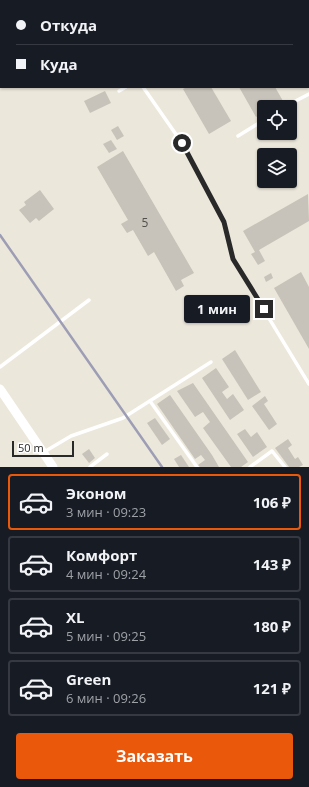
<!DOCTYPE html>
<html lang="ru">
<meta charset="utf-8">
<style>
:root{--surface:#171b24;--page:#242831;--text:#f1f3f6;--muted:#9ea1a6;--line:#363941;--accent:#ea580c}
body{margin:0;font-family:"Open Sans",sans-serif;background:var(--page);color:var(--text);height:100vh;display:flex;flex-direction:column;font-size:15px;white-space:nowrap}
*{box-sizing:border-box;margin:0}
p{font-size:13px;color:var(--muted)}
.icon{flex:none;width:22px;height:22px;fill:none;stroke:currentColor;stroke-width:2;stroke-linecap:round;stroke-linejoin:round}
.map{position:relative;height:467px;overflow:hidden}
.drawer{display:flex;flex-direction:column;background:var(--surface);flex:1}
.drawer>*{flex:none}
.hud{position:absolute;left:0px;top:0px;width:309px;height:88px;box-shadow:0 1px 3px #0004;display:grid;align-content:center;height:88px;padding:0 16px;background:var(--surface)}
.controls{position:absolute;left:257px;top:100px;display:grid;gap:8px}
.controls a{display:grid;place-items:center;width:40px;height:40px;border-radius:4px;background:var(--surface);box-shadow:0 1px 3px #0004;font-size:20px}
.scale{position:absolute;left:12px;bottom:10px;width:62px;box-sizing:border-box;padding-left:4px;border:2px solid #292929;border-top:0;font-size:11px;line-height:14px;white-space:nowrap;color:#292929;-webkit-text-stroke:3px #fff;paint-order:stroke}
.end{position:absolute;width:18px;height:18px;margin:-9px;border:5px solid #292929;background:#fff;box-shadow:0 0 0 2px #fff}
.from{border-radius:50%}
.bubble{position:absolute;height:28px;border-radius:4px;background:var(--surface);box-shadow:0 1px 3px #0004;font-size:13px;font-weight:700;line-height:28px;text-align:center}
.hud b{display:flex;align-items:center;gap:14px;height:38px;font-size:15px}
.hud b+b{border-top:1px solid var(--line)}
.hud i{width:10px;height:10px;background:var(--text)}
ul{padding:7px 0 0;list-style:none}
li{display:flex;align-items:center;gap:12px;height:56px;margin:0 8px 6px;padding:0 8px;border:2px solid var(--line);border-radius:4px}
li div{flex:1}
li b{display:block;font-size:15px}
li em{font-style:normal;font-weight:700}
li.active{border-color:var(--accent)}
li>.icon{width:36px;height:36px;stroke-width:1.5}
.button{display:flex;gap:8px;margin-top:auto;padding:8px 16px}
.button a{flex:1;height:46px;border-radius:4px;background:var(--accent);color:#fff;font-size:16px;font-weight:700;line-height:46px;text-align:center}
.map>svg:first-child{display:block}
.building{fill:#c8c3ba}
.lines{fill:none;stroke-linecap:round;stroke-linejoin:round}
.service{stroke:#fff;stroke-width:3.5}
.tertiary{stroke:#fff;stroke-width:9}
.rail{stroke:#9d9eb5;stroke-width:2.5}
.route{stroke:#292929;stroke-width:5}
.labels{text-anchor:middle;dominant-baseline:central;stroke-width:4;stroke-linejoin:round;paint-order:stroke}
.number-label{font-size:12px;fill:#51504d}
</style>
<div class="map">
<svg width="309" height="467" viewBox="0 0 309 467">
<rect width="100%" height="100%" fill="#ece7db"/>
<g class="building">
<polygon points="187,87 211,87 231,121 209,134 183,89"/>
<polygon points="239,87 275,87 283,101 273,107 264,107 264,112 256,117"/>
<polygon points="105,91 111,103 90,113 84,101"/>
<polygon points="118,126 124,136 117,140 111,130"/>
<polygon points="111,140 117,149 109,153 103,144"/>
<polygon points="123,151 194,273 181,280 184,286 176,291 154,252 148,256 133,230 127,233 121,224 128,220 97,167"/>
<polygon points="40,190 54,209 39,221 36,218 30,223 19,210 26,205 24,202"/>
<polygon points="308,194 309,221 259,250 265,261 258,265 251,254 255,252 243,231"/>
<polygon points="301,272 309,287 309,349 274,288"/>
<polygon points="271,273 273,278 266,282 264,277"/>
<polygon points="235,350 261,392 248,400 222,359"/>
<polygon points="216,368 229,387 222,392 227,399 233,394 244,410 230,420 202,378"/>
<polygon points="193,383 248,462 241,467 231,467 203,428 210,422 203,412 195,417 177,391"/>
<polygon points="170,395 212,455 219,467 200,467 198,465 205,460 201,455 195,459 157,404"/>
<polygon points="265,396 268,401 264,404 277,424 269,430 252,406"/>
<polygon points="155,418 170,439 162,445 147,423"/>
<polygon points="245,429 251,437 257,432 267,447 253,457 237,434"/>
<polygon points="288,439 292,445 288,448 295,459 298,457 303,465 299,467 289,467 275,448"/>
<polygon points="89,449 95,458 89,463 82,454"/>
<polygon points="181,455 189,467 179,467 174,459"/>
</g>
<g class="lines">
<g class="service">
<polyline points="228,0 229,1"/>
<polyline points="62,1 64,0"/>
<polyline points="243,1 245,0"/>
<polyline points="290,1 292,0"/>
<polyline points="0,36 1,35"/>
<polyline points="143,87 182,143 225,222 233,259 309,384"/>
<polyline points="119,91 126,87"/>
<polyline points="284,107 309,94"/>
<polyline points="238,136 264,120"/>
<polyline points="0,367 89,300"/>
<polyline points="150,401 197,467"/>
<polyline points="44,452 71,436 123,418 211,362"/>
<polyline points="90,467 107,454"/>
<polyline points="250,467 272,451 285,467"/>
</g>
<polyline class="tertiary" points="0,389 53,467"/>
<polyline class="rail" points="0,235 162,467"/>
</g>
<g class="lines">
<polyline class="route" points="182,143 224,222 233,259 264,309"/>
</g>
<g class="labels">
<g class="number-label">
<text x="145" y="222">5</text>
</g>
</g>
</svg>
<div class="controls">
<a><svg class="icon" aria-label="locate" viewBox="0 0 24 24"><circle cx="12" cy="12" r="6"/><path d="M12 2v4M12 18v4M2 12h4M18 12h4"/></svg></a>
<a><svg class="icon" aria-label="layers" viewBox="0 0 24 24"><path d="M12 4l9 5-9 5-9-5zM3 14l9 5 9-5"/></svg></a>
</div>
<div class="scale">50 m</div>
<i class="end from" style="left:182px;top:143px"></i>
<i class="end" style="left:264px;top:309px"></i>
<div class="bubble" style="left:184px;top:295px;width:66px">1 мин</div>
<div class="hud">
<b><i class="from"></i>Откуда</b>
<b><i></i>Куда</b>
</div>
</div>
<section class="drawer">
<ul>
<li class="active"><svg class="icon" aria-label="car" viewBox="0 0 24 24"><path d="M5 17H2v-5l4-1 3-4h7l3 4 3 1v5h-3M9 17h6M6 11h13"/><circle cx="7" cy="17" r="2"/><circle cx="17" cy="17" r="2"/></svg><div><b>Эконом</b><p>3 мин · 09:23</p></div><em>106 ₽</em></li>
<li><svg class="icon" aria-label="car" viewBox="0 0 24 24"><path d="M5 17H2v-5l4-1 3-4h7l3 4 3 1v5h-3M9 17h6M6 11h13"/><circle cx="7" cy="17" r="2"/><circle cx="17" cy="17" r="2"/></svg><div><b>Комфорт</b><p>4 мин · 09:24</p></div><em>143 ₽</em></li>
<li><svg class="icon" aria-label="car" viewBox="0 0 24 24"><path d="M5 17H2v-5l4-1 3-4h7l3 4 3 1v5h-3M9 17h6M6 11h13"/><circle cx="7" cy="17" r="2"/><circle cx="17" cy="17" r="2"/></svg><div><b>XL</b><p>5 мин · 09:25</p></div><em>180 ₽</em></li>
<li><svg class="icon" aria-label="car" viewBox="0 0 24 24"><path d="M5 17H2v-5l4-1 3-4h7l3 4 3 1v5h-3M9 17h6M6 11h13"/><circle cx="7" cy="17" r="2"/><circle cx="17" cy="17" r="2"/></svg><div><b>Green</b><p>6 мин · 09:26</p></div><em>121 ₽</em></li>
</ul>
<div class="button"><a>Заказать</a></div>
</section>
